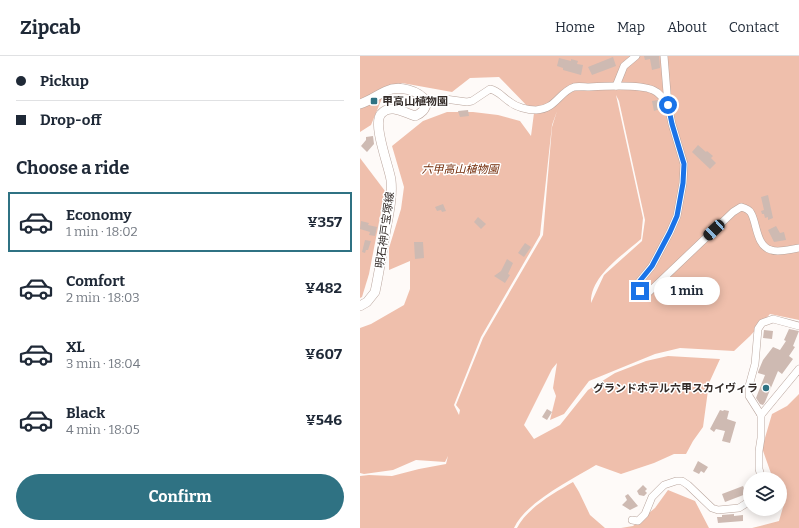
<!DOCTYPE html>
<meta charset="utf-8">
<style>
:root{--surface:#fff;--page:#f2f2f3;--text:#1f2937;--muted:#747a83;--line:#e0e1e3;--accent:#2f7283}
body{margin:0;font-family:Bitter,"Noto Sans JP",serif;background:var(--page);color:var(--text);height:100vh;display:flex;flex-direction:column;font-size:15px;white-space:nowrap}
*{box-sizing:border-box;margin:0}
p{font-size:13px;color:var(--muted)}
.icon{flex:none;width:22px;height:22px;fill:none;stroke:currentColor;stroke-width:2;stroke-linecap:round;stroke-linejoin:round}
.map{position:relative;flex:1;overflow:hidden}
.side{display:flex;flex-direction:column;background:var(--surface);width:360px}
.side>*{flex:none}
.guide{display:grid;align-content:center;height:88px;padding:0 16px;background:var(--surface)}
.controls{position:absolute;left:383px;top:416px;display:grid;gap:8px}
.controls a{display:grid;place-items:center;width:44px;height:44px;border-radius:50%;background:var(--surface);box-shadow:0 2px 10px #0003;font-size:20px}
.end{position:absolute;width:18px;height:18px;margin:-9px;border:5px solid #1a73e8;background:#fff;box-shadow:0 0 0 2px #fff}
.from{border-radius:50%}
.bubble{position:absolute;height:28px;border-radius:14px;background:var(--surface);box-shadow:0 2px 10px #0003;font-size:13px;font-weight:700;line-height:28px;text-align:center}
.car{position:absolute;width:12px;height:24px;margin:-12px -6px;border-radius:5px;box-shadow:0 0 3px 1px #0007;background:linear-gradient(#222 24%,#8ab4d8 0 40%,#222 0 76%,#8ab4d8 0 86%,#222 0)}
.guide b{display:flex;align-items:center;gap:14px;height:38px;font-size:15px}
.guide b+b{border-top:1px solid var(--line)}
.guide i{width:10px;height:10px;background:var(--text)}
ul{padding:0;list-style:none}
li{display:flex;align-items:center;gap:12px;height:60px;margin:0 8px 6px;padding:0 8px;border:2px solid transparent;border-radius:0px}
li div{flex:1}
li b{display:block;font-size:15px}
li em{font-style:normal;font-weight:700}
li.on{border-color:var(--accent)}
li>.icon{width:36px;height:36px;stroke-width:1.5}
h2{padding:0 16px;font-size:18px;line-height:48px}
.action{display:flex;gap:8px;margin-top:auto;padding:8px 16px}
.action a{flex:1;height:46px;border-radius:24px;background:var(--accent);color:#fff;font-size:16px;font-weight:700;line-height:46px;text-align:center}
header{display:flex;align-items:center;gap:24px;box-sizing:border-box;height:56px;padding:0 20px;background:var(--surface);border-bottom:1px solid var(--line)}
header strong{font-size:19px}
nav{display:flex;gap:22px;margin-inline-start:auto;font-size:14px}
main{display:flex;flex:1;min-height:0}
.map>svg:first-child{display:block}
.green{fill:#efbfac;fill-rule:evenodd}
.building{fill:#cebab2}
.lines{fill:none;stroke-linecap:round;stroke-linejoin:round}
.minor-casing{stroke:#b9a59d;stroke-width:8}
.major-casing{stroke:#b9a59d;stroke-width:10}
.minor{stroke:#fff;stroke-width:7}
.major{stroke:#fff;stroke-width:9}
.route{stroke:#1a73e8;stroke-width:5}
.poi-dot{fill:#2f7283;stroke:#fff;stroke-width:1.5}
.labels{text-anchor:middle;dominant-baseline:central;stroke-width:3;stroke-linejoin:round;paint-order:stroke}
.poi-label{font-size:11px;font-weight:bold;fill:#342c29;stroke:#fff;text-anchor:start}
.park-label{font-size:11px;font-style:italic;fill:#732c09;stroke:#fff}
.street-label{font-size:11px;fill:#342c29;stroke:#fff}
</style>
<header>
<strong>Zipcab</strong>
<nav><a>Home</a><a>Map</a><a>About</a><a>Contact</a></nav>
</header>
<main>
<section class="side">
<div class="guide">
<b><i class="from"></i>Pickup</b>
<b><i></i>Drop-off</b>
</div>
<h2>Choose a ride</h2>
<ul>
<li class="on"><svg class="icon" aria-label="car" viewBox="0 0 24 24"><path d="M5 17H2v-5l4-1 3-4h7l3 4 3 1v5h-3M9 17h6M6 11h13"/><circle cx="7" cy="17" r="2"/><circle cx="17" cy="17" r="2"/></svg><div><b>Economy</b><p>1 min · 18:02</p></div><em>¥357</em></li>
<li><svg class="icon" aria-label="car" viewBox="0 0 24 24"><path d="M5 17H2v-5l4-1 3-4h7l3 4 3 1v5h-3M9 17h6M6 11h13"/><circle cx="7" cy="17" r="2"/><circle cx="17" cy="17" r="2"/></svg><div><b>Comfort</b><p>2 min · 18:03</p></div><em>¥482</em></li>
<li><svg class="icon" aria-label="car" viewBox="0 0 24 24"><path d="M5 17H2v-5l4-1 3-4h7l3 4 3 1v5h-3M9 17h6M6 11h13"/><circle cx="7" cy="17" r="2"/><circle cx="17" cy="17" r="2"/></svg><div><b>XL</b><p>3 min · 18:04</p></div><em>¥607</em></li>
<li><svg class="icon" aria-label="car" viewBox="0 0 24 24"><path d="M5 17H2v-5l4-1 3-4h7l3 4 3 1v5h-3M9 17h6M6 11h13"/><circle cx="7" cy="17" r="2"/><circle cx="17" cy="17" r="2"/></svg><div><b>Black</b><p>4 min · 18:05</p></div><em>¥546</em></li>
</ul>
<div class="action"><a>Confirm</a></div>
</section>
<div class="map">
<svg width="439" height="472" viewBox="0 0 439 472">
<rect width="100%" height="100%" fill="#fefaf8"/>
<g class="green">
<path d="M0,0h439v264l-29,-6 -20,22 -16,15 -54,-3 -25,6 -66,27 -25,33 -14,6 6,-24 -3,-8 4,-25 -5,6 -28,56 10,14 26,-14 28,-35 27,-17 31,-12 22,-5 52,3 -11,24 -6,44 -10,14 -7,13h-12l-20,9 -33,11 -25,-9c-25,15 -70,37 -82,63h-154v-52l9,-1 23,1 27,-7 27,-5 2,-8 -3,6 -29,-2 -23,10 -29,4 -4,-1v-145l11,-4 33,-19 6,-16v-28l-21,9v-22l12,-39 3,-22 -12,-41 31,-25 24,-9h26l25,3 22,6 11,15 3,-23 -35,-36 -29,1 -18,14 -50,-9 -19,13 -12,29 -11,7zM216,30l38,3 -40,2 -4,2zM256,39l3,6 26,119 -3,21 -38,34 -13,28c-1,-27 32,-48 50,-64l2,-21zM197,55l-5,16 -9,108 -60,103 -27,67 4,5 -1,5 -5,-10 27,-68 59,-102 12,-110z"/>
<polygon points="0,102 25,135 9,218 2,241 0,242"/>
<polygon points="439,338 439,472 392,472 419,465 426,441 420,433 420,423 413,423 402,392 412,358 427,350"/>
<path d="M213,426l6,10 11,23 15,13h-88c10,-20 37,-35 56,-46z"/>
<polygon points="308,434 335,445 349,472 261,472 273,470 295,452"/>
</g>
<g class="building">
<polygon points="284,0 299,0 300,12 292,14 290,3 285,4"/>
<polygon points="253,1 256,10 232,19 228,11"/>
<polygon points="199,2 211,5 211,3 218,5 217,8 223,9 221,19 203,14 203,12 197,10"/>
<polygon points="298,44 303,51 304,55 300,56 300,53 294,55 292,45"/>
<polygon points="108,54 109,60 100,61 98,55"/>
<polygon points="13,80 14,88 7,96 1,90 6,84 6,81"/>
<polygon points="338,89 346,96 347,95 353,100 351,102 356,107 350,113 332,96"/>
<polygon points="408,139 413,162 408,164 408,161 405,162 404,158 402,158 401,155 404,154 401,141"/>
<polygon points="83,148 86,155 82,156 81,154 77,155 75,151"/>
<polygon points="118,161 126,168 121,173 114,166"/>
<polygon points="1,165 9,167 8,169 17,171 15,180 9,179 10,176 0,173"/>
<polygon points="416,170 420,177 424,176 426,184 414,186 408,174"/>
<polygon points="5,184 11,185 8,194 6,194 5,197 2,196"/>
<polygon points="54,186 63,186 64,202 55,203"/>
<polygon points="165,187 171,191 164,201 158,197"/>
<polygon points="147,203 153,207 148,218 150,219 145,227 134,220 141,215"/>
<polygon points="429,273 439,275 433,290 435,291 429,300 433,303 422,318 418,315 405,346 403,349 400,348 396,342 405,319 398,317 398,316 403,304 413,291 420,294 426,285 424,284"/>
<polygon points="404,274 413,275 412,283 403,282"/>
<polygon points="187,353 192,356 187,364 182,361"/>
<polygon points="360,354 363,355 364,354 369,355 367,363 376,366 370,387 362,385 365,375 356,373 354,376 350,373"/>
<polygon points="338,405 348,411 344,417 341,415 339,418 333,415"/>
<polygon points="283,429 287,433 285,435 287,437 284,440 279,439 277,435"/>
<polygon points="383,430 386,438 365,446 362,438"/>
<polygon points="268,438 278,450 270,454 262,449 267,444 265,440"/>
<polygon points="374,458 374,460 383,459 383,465 358,467 357,461 362,461 362,459"/>
</g>
<g class="lines">
<g class="minor-casing">
<g id="minor">
<path d="M304,0l4,49 4,19 12,40 -1,19 -6,33 -7,16 -18,34 -13,16 -1,5 2,4 4,3 5,-2 84,-80 8,-5c4,1 8,2 10,6 6,10 5,33 20,37 8,3 20,-1 28,-2"/>
<polyline points="256,30 264,10 276,0"/>
<path d="M67,46l18,-3 22,3 5,-1 18,-12c9,2 12,8 20,13 6,5 17,8 26,8 20,-1 23,-18 38,-23 4,-1 11,0 15,0 16,-1 51,-3 64,3 7,3 11,9 15,15"/>
<polyline points="401,359 439,313"/>
<polyline points="402,423 399,413 399,395 401,382 401,359 389,340 389,330 395,308 398,273 402,267 413,263 439,270"/>
<polyline points="272,464 278,465 285,458 292,441 304,429 316,425 322,425 328,429 352,452 358,454 379,452 390,445"/>
</g>
</g>
<g class="major-casing">
<path id="major" d="M0,48c10,-3 17,-9 26,-13 13,-6 33,-1 41,11 -2,8 -5,11 -12,14 -10,-3 -25,-13 -34,-2 -9,10 8,52 10,66 2,18 -3,37 -6,55 -3,19 -6,38 -10,57l-8,10 -7,4"/>
</g>
<use href="#minor" class="minor"/>
<use href="#major" class="major"/>
</g>
<g class="lines">
<polyline class="route" points="280,235 278,232 279,226 292,210 310,176 317,160 323,127 324,108 312,68 308,49"/>
</g>
<g class="poi-dot">
<rect x="10" y="41" width="8" height="8" rx="2"/>
<circle cx="406" cy="332" r="4"/>
</g>
<g class="labels">
<g class="poi-label">
<text x="22" y="45">甲高山植物園</text>
<text x="398" y="332" text-anchor="end">グランドホテル六甲スカイヴィラ</text>
</g>
<g class="park-label">
<text x="100" y="113">六甲高山植物園</text>
</g>
<g class="street-label">
<text transform="translate(25 174) rotate(-82)">明石神戸宝塚線</text>
</g>
</g>
</svg>
<div class="controls">
<a><svg class="icon" aria-label="layers" viewBox="0 0 24 24"><path d="M12 4l9 5-9 5-9-5zM3 14l9 5 9-5"/></svg></a>
</div>
<i class="end from" style="left:308px;top:49px"></i>
<i class="end" style="left:280px;top:235px"></i>
<div class="bubble" style="left:294px;top:221px;width:66px">1 min</div>
<i class="car" style="left:354px;top:174px;rotate:227deg"></i>
</div>
</main>
